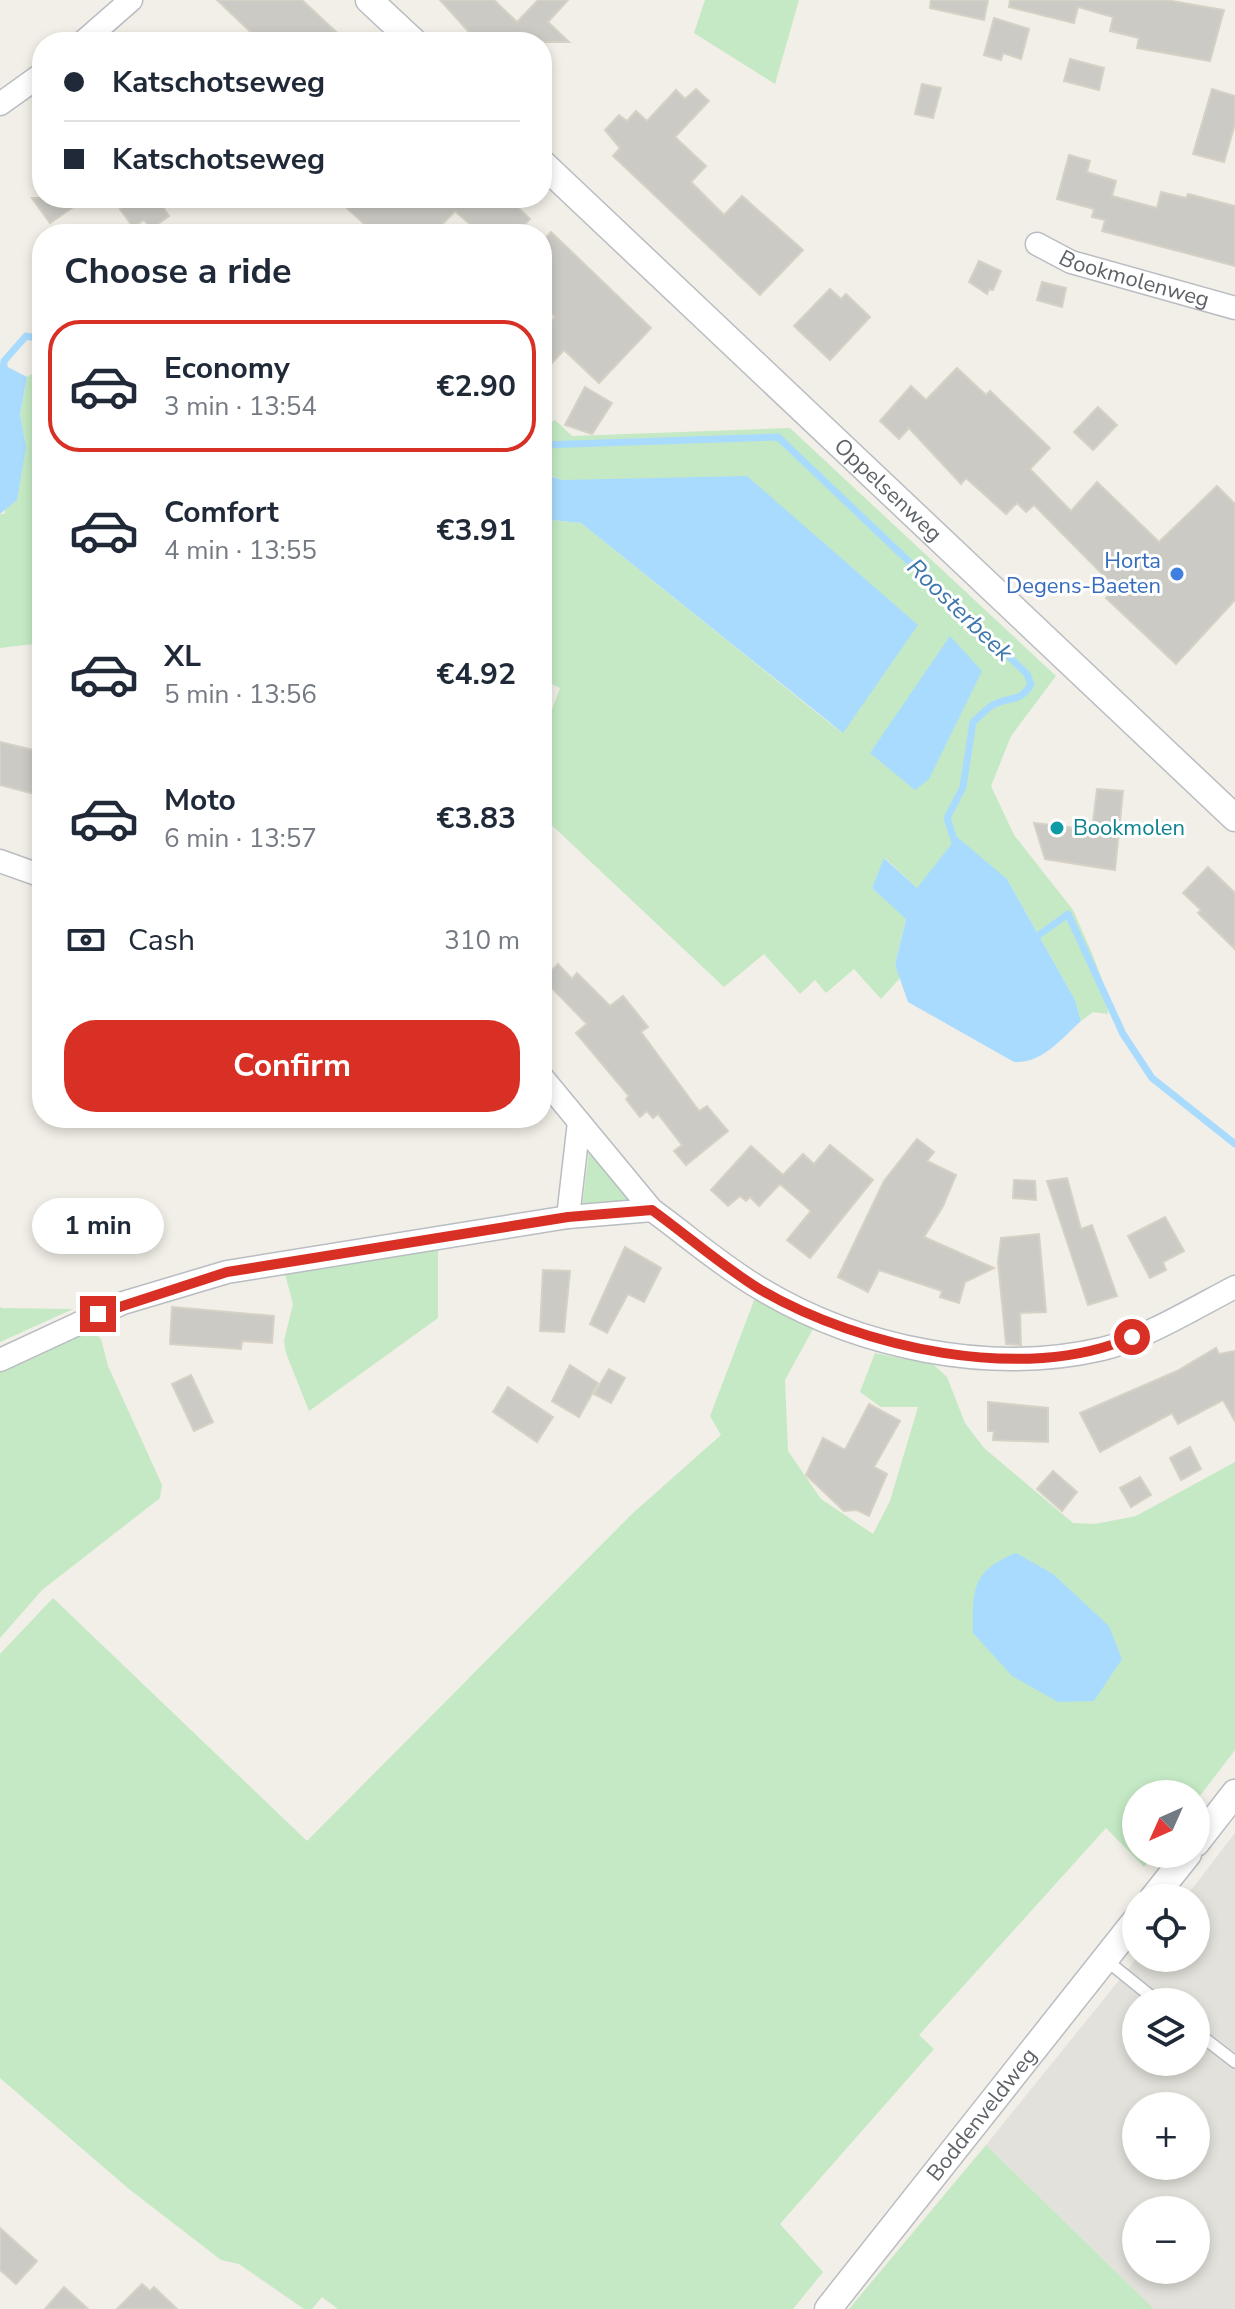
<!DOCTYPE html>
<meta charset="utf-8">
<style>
:root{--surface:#fff;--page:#f6f6f7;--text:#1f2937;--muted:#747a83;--line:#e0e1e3;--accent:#d93025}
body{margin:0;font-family:"Nunito Sans",sans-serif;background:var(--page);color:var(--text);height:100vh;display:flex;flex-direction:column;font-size:30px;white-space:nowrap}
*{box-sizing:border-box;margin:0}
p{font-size:26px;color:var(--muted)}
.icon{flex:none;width:44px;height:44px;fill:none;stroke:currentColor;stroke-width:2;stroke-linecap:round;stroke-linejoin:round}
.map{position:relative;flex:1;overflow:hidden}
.drawer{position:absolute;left:32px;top:224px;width:520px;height:904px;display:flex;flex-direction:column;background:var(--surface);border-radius:32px;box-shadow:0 4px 12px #0003}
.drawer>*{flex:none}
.top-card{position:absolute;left:32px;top:32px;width:520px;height:176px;border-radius:32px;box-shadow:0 4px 12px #0003;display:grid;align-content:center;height:176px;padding:0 32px;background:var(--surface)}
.needle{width:52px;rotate:225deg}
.buttons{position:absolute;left:1122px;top:1780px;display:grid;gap:16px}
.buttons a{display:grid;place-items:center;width:88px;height:88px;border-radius:50%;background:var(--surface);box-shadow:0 4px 12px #0003;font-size:40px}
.end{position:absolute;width:36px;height:36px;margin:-18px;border:10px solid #d93025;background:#fff;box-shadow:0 0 0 4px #fff}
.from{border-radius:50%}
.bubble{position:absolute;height:56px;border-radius:28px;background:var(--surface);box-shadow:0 4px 12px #0003;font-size:26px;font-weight:700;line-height:56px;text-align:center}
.top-card b{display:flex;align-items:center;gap:28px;height:76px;font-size:30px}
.top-card b+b{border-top:2px solid var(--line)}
.top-card i{width:20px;height:20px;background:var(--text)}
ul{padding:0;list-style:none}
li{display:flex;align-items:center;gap:24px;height:132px;margin:0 16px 12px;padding:0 16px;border:4px solid transparent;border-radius:32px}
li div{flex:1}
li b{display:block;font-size:30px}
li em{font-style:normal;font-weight:700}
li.on{border-color:var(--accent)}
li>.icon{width:72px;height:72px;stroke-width:1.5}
h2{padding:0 32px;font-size:36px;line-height:96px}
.pay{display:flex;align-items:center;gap:20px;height:88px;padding:0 32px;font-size:30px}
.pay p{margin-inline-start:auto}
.primary-button{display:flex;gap:16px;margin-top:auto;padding:16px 32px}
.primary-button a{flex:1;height:92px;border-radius:32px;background:var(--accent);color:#fff;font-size:32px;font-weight:700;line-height:92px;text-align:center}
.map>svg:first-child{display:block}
.industrial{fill:#e2e1db;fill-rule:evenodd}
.green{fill:#c4e9c4}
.water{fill:#a9dbff}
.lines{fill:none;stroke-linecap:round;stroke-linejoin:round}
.stream{stroke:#a9dbff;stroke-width:7}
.building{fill:#cccac4;stroke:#d6d1c5;stroke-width:2}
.service-casing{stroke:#b9bdc1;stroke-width:14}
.minor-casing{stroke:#b9bdc1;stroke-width:25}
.tertiary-casing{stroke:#b9bdc1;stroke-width:29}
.service{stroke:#fff;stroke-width:11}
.minor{stroke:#fff;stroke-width:22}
.tertiary{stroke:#fff;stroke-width:26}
.route{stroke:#d93025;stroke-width:10}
.shop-dot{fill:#3f7fe0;stroke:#fff;stroke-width:3}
.culture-dot{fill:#0f9aa8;stroke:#fff;stroke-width:3}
.labels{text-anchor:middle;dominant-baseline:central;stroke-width:6;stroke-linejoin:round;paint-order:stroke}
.street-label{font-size:22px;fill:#5e6368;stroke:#fff}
.shop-label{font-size:22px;fill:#366cbe;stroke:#fff;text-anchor:end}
.culture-label{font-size:22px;fill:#0d838f;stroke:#fff;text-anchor:start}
.water-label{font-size:24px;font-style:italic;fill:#3e76ad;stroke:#fff}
</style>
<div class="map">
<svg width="1235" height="2309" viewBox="0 0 1235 2309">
<rect width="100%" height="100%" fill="#f1efe7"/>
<path class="industrial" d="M1235,1833v476h-81l-168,-164 151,-187h59v-60h-11zM1136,2002h60v60h-60zM1136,2106h60v60h-60zM1136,2210h60v60h-60z"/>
<g class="green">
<polygon points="705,0 799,0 775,84 694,33"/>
<polygon points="42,368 42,643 0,648 0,514 4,514 26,447 20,414 27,377"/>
<polygon points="555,420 572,436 790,428 1056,676 1011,736 991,786 1014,835 1073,910 1094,958 1106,991 1108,1014 1093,1012 1081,1021 1075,1000 1007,879 917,888 885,858 872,888 906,918 895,965 900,978 881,999 854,969 826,993 815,980 800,994 764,954 724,987 542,816 542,737 560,688 542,679 542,519 581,523 842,733 563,480 542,473 542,429"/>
<polygon points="589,1152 632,1202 582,1207"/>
<polygon points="438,1250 438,1318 309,1411 286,1353 284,1341 293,1304 285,1274"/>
<polygon points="755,1298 814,1327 785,1380 788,1451 821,1499 873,1534 890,1501 918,1407 881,1407 860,1392 875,1353 934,1365 947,1377 965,1423 984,1448 1073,1523 1095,1524 1136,1516 1235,1462 1235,1750 1196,1801 1196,1794 1136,1794 1136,1854 1154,1854 1144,1867 1106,1828 919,2035 934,2049 780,2224 823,2272 793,2309 338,2309 322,2297 312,2309 304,2309 239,2264 221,2260 129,2189 0,2078 0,1654 53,1598 307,1841 633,1513 721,1435 710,1416"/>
<polygon points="0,1307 2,1308 73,1309 0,1342"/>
<polygon points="92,1330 101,1339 108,1366 162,1485 160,1498 42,1590 0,1638 0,1371"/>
<polygon points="986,2145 1154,2309 849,2309"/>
</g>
<g class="water">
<polygon points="0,363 27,377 20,414 26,447 17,500 0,514"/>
<polygon points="542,474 563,480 747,476 918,625 843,733 581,523 542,519"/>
<polygon points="950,636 982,671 929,779 915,790 870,753"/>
<path d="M957,837l50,42 68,121 6,21c-20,18 -39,43 -67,41l-106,-60 -13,-37 11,-46 -34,-31 12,-30 33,30z"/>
<path d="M1016,1553l37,21 56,52 13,33 -28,42 -36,1 -46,-26 -39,-43c-1,-43 -1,-63 43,-80z"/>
</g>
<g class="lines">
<g class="stream">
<polyline points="4,373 4,361 26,336 42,339"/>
<path d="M542,445l236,-8 249,237 4,10c-10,19 -22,12 -38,21 -7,4 -13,11 -20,17l-10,65 -16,31 9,28"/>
<polyline points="1032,940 1068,914 1123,1034 1152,1078 1235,1144"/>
</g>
</g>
<g class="building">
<polygon points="217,0 302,0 347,42 261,42"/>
<polygon points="440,0 494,0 517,22 538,0 568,0 548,22 569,42 478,42"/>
<polygon points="931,0 988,0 984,20 930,8"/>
<polygon points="1010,0 1166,0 1224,10 1210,61 1137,48 1139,38 1110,31 1113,17 1078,7 1074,23 1009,7"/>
<polygon points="994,18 1029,29 1021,59 1003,53 1001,60 984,55"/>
<polygon points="1070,59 1104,68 1099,90 1064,81"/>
<polygon points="922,84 941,88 933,118 915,114"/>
<polygon points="696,89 709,101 675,137 706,166 691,182 724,215 742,196 803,250 760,295 613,156 620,148 605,130 619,115 627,121 636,111 647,121 676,90 685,99"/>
<polygon points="1212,89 1235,96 1235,124 1224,162 1193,154"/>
<polygon points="1069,155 1090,161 1087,172 1116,181 1112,196 1157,208 1161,192 1186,198 1188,194 1235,206 1235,266 1102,231 1105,220 1092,217 1094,209 1057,199"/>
<polygon points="32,198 86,198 50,223"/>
<polygon points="136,198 157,198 169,216 151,229 144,220 133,227 120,209"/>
<polygon points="336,198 508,198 530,219 516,234 481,234 455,211 433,234 375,234"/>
<polygon points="551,232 651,328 599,383 564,350 552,363 542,354 542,331 555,317 542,305 551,292 542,284 542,242"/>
<polygon points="979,261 1001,271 993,290 989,289 987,294 969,282"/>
<polygon points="1042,282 1066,288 1062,307 1037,300"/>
<polygon points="830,289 841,299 846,294 870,317 830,360 794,326"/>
<polygon points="957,368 986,395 990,391 1050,448 1030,469 1071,511 1097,482 1159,542 1217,486 1235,504 1235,600 1176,664 1106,598 1116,588 1034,505 1026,512 1017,503 1006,514 966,478 961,484 909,428 899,439 880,421 911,386 926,400"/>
<polygon points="585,387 612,403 592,434 565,425"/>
<polygon points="1098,407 1117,425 1093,450 1074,432"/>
<polygon points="0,742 42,752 42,796 0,785"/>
<polygon points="1097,789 1123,791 1115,870 1045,859 1034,823 1092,830"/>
<polygon points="1208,867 1235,893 1235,949 1198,913 1201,910 1183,893"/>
<polygon points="558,964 572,979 577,973 610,1006 623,996 648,1027 641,1032 699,1111 707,1106 728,1131 686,1165 674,1151 682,1145 658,1114 653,1118 647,1111 640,1117 626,1099 629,1096 576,1033 587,1024 543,979"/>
<polygon points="917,1139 934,1152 927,1161 956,1175 943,1206 924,1237 994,1268 965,1282 959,1303 940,1297 942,1291 879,1270 868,1292 838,1277 884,1181"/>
<polygon points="830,1145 873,1180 810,1258 787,1240 811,1211 780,1184 759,1206 750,1197 746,1201 740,1196 728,1206 711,1190 751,1146 783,1175 803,1154 814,1164"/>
<polygon points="1067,1178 1081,1229 1092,1225 1117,1296 1088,1305 1047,1181"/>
<polygon points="1014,1180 1035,1181 1036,1200 1013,1198"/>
<polygon points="1165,1217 1184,1251 1163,1262 1166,1270 1150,1278 1128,1236"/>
<polygon points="1039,1234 1046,1312 1020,1313 1021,1345 1006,1344 998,1262 1001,1238"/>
<polygon points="625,1247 661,1268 644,1302 628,1294 607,1333 590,1324"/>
<polygon points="543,1270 570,1271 564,1332 540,1331"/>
<polygon points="172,1307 274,1316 272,1343 242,1341 241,1349 170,1344"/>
<polygon points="1216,1348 1219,1354 1235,1351 1235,1421 1223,1400 1178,1424 1172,1413 1100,1452 1080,1413 1177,1371"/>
<polygon points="570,1365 598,1383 579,1417 552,1401"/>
<polygon points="609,1369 625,1378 611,1403 594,1394"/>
<polygon points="191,1375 213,1422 194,1431 172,1384"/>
<polygon points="508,1387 553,1417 537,1442 493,1412"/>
<polygon points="988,1402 1048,1408 1048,1442 993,1440 994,1431 988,1431"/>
<polygon points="869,1404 900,1421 874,1467 887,1474 869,1516 857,1510 844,1511 806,1475 823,1438 845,1450"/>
<polygon points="1190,1447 1201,1469 1181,1480 1170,1458"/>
<polygon points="1053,1471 1077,1492 1062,1511 1037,1489"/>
<polygon points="1140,1477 1151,1495 1131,1507 1120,1488"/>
<polygon points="0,2228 37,2261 16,2284 0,2270"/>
<polygon points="142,2284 150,2291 154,2287 177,2309 117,2309"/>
<polygon points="64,2287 88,2309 45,2309"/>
</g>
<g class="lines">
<g class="service-casing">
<g id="service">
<polyline points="1106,1960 1158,2002"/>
<polyline points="1196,2032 1235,2062"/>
</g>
</g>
<g class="minor-casing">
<g id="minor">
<polyline points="83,42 131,0"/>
<polyline points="0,104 42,74"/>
<path id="s1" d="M1037,244l34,18 164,46"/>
<polyline points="0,861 42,876"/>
<polyline points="542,1077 652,1210"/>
<polyline points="568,1217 579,1122"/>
<path d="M0,1360l123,-57 104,-31 341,-55 84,-7c36,26 71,57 109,79 98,59 229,86 341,60 40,-9 96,-43 133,-62"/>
</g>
</g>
<g class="tertiary-casing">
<g id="tertiary">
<polyline points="369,0 414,42"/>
<path id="s2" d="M542,163l693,655"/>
<polyline points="1196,1843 1235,1793"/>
<polyline points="1153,1898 1188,1854"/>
<path id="s3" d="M828,2309l308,-389"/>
</g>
</g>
<use href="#service" class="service"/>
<use href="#minor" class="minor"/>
<use href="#tertiary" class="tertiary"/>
</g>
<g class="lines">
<path class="route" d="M98,1314l129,-42 341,-55 84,-7c36,26 71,57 109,80 98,57 264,95 371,47"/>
</g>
<circle class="shop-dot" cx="1177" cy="574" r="8"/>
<circle class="culture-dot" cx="1057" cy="828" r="8"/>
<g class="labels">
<g class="street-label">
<text stroke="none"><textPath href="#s1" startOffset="104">Bookmolenweg</textPath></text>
<text stroke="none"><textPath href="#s2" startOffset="476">Oppelsenweg</textPath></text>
<text stroke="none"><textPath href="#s3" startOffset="248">Boddenveldweg</textPath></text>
</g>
<g class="shop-label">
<text x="1161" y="561">Horta<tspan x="1161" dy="25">Degens-Baeten</tspan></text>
</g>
<g class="culture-label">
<text x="1073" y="828">Bookmolen</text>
</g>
<g class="water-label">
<text transform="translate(960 610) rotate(44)">Roosterbeek</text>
</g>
</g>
</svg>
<div class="buttons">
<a><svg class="needle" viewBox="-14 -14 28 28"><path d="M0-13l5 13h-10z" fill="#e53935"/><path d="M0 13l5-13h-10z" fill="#747a83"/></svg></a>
<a><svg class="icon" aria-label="locate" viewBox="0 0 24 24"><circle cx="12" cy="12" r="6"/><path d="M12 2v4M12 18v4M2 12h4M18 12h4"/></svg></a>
<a><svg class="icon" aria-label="layers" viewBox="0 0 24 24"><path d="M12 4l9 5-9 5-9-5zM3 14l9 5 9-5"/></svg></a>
<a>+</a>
<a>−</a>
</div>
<i class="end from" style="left:1132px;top:1337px"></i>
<i class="end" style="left:98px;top:1314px"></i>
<div class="bubble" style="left:32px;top:1198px;width:132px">1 min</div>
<div class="top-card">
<b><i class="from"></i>Katschotseweg</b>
<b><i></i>Katschotseweg</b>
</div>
<section class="drawer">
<h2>Choose a ride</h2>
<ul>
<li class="on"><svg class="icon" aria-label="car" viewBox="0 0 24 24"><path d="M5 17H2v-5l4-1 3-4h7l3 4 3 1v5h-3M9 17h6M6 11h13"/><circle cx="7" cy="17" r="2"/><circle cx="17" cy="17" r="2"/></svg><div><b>Economy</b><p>3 min · 13:54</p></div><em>€2.90</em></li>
<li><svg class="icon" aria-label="car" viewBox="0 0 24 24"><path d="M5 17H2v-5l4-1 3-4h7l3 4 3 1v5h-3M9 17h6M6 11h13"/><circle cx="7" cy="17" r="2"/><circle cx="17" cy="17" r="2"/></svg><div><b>Comfort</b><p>4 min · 13:55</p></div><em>€3.91</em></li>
<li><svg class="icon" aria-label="car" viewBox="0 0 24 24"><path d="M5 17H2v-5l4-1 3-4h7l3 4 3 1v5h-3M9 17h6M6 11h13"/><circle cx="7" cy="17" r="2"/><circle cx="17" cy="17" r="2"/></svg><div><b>XL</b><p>5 min · 13:56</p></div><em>€4.92</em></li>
<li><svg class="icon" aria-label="car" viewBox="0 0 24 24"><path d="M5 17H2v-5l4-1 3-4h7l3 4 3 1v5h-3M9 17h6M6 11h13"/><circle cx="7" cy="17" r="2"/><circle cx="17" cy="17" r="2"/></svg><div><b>Moto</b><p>6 min · 13:57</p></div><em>€3.83</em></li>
</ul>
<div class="pay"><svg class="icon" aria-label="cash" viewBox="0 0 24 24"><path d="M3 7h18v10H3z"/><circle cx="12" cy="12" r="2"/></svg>Cash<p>310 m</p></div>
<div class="primary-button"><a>Confirm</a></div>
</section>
</div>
